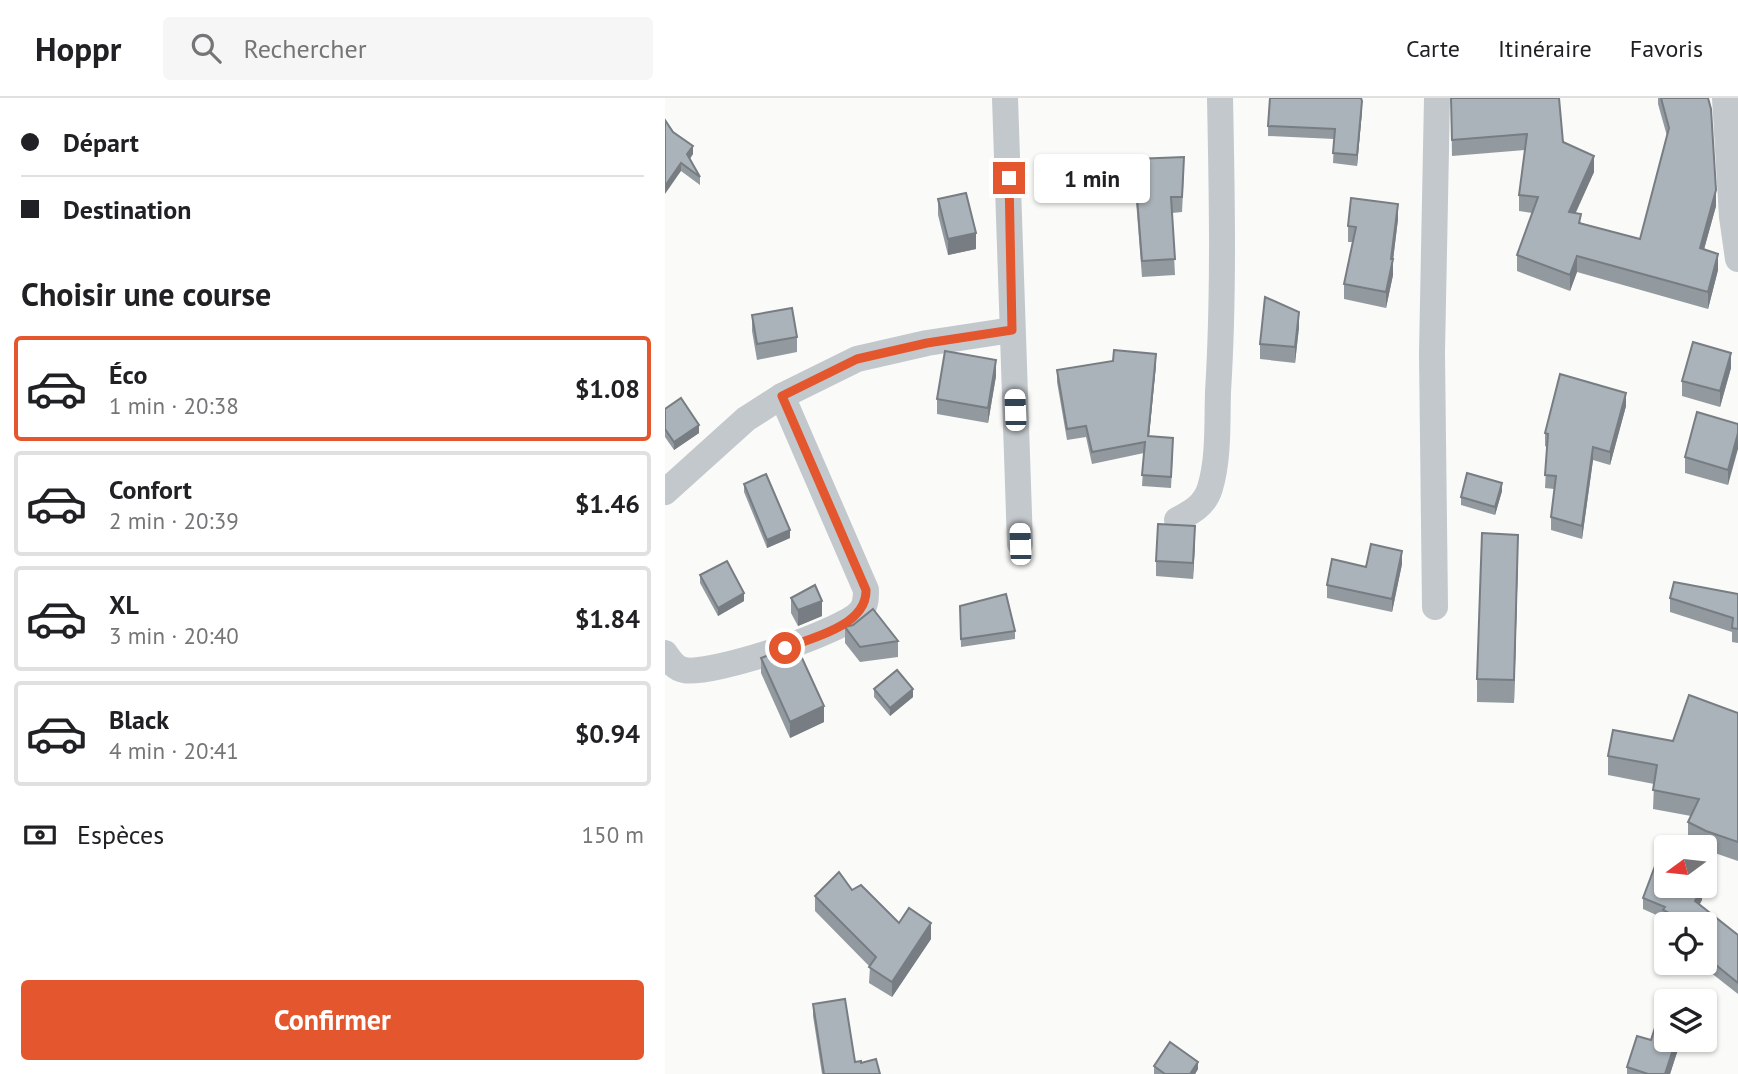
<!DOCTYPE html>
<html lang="fr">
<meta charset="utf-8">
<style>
:root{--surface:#fff;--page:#f6f6f6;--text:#202124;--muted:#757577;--line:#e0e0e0;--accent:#e4572e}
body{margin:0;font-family:"PT Sans",sans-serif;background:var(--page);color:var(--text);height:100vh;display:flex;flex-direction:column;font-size:26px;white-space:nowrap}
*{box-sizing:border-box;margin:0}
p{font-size:23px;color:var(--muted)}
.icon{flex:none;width:38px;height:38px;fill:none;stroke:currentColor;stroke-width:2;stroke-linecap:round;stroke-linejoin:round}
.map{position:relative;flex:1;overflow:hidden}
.panel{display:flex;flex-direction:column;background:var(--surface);width:665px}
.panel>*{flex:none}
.guide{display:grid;align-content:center;height:154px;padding:0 21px;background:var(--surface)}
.needle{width:46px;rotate:255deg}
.controls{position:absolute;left:989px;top:737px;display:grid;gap:14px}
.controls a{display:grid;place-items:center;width:63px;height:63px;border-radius:7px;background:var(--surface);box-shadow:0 2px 5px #0004;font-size:35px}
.end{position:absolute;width:32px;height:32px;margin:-16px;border:9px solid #e4572e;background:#fff;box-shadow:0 0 0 4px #fff}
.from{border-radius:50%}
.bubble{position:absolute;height:49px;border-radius:7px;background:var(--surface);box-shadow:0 2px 5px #0004;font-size:23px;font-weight:700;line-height:49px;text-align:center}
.car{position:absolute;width:21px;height:42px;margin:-21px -10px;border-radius:9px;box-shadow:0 0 5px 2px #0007;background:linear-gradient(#fff 24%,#345 0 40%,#fff 0 76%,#345 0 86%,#fff 0)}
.guide b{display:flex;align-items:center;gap:24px;height:66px;font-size:26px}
.guide b+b{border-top:2px solid var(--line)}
.guide i{width:18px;height:18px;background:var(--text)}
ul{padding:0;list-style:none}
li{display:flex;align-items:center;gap:21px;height:105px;margin:0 14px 10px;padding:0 7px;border:4px solid var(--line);border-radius:7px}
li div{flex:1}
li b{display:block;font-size:26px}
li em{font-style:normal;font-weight:700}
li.active{border-color:var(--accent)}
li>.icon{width:63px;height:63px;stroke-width:1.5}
h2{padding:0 21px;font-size:32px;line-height:84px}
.pay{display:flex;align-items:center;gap:18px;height:77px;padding:0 21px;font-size:26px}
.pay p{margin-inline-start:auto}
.primary-button{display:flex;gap:14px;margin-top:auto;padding:14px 21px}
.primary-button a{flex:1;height:80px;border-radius:7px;background:var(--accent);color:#fff;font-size:28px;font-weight:700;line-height:80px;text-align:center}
header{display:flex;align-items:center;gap:42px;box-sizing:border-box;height:98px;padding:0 35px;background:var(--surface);border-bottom:2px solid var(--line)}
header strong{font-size:33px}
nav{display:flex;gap:38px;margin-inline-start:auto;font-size:24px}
.search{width:490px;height:63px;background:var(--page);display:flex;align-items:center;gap:18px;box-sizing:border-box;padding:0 24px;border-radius:7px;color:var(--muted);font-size:26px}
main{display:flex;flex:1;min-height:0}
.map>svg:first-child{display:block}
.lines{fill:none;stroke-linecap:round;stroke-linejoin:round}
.minor{stroke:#c3c8cc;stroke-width:26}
.wall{fill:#929a9f}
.shaded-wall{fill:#777d82}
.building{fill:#aab3b9;stroke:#777d82;stroke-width:2}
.route{stroke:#e4572e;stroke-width:9}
</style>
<header>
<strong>Hoppr</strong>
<div class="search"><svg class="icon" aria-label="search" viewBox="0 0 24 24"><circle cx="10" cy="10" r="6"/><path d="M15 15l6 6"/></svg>Rechercher</div>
<nav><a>Carte</a><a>Itinéraire</a><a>Favoris</a></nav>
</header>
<main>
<section class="panel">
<div class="guide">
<b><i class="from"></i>Départ</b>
<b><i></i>Destination</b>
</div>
<h2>Choisir une course</h2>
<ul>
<li class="active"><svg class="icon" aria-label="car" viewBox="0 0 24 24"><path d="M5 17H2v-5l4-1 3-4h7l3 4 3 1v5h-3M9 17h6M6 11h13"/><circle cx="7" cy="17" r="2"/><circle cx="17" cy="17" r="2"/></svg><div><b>Éco</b><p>1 min · 20:38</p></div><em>$1.08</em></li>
<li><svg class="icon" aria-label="car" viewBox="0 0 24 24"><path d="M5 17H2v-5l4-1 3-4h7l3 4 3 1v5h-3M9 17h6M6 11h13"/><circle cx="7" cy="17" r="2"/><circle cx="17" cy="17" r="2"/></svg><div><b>Confort</b><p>2 min · 20:39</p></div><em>$1.46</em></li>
<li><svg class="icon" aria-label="car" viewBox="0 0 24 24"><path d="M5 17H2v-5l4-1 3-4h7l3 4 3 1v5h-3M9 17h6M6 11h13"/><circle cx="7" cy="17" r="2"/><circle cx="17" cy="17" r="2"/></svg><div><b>XL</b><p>3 min · 20:40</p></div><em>$1.84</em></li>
<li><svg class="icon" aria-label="car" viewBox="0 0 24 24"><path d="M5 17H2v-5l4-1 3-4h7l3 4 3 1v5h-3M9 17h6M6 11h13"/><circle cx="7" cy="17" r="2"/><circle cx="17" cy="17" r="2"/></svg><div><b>Black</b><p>4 min · 20:41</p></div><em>$0.94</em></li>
</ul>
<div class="pay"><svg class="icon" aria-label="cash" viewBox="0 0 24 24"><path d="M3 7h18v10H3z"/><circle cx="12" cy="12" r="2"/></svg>Espèces<p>150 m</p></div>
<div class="primary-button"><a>Confirmer</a></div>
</section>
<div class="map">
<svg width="1073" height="976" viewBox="0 0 1073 976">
<rect width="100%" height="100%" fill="#fafaf8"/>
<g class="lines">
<g class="minor">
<polyline points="340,0 355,446"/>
<polyline points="1060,0 1067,119 1073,161"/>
<polyline points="0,394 81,321 117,298 192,261 262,245 347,232"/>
<path d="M512,422c15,-8 28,-15 33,-32 9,-30 7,-66 8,-96 6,-98 4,-196 2,-294"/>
<polyline points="770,509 767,255 772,0"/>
<path d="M0,555c5,7 9,15 19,17 26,6 160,-38 177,-59 5,-6 5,-13 5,-21l-84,-194"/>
</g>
</g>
<g class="wall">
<polygon points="786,0 898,44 929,74 910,115 916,125 975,141 1002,38 993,6 993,0 1043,0 1051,108 1039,151 1053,172 1043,211 912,174 905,193 852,173 852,157 867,115 854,113 854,97 860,52 787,58"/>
<polygon points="697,13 692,68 668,65 669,41 603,38 603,28"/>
<polygon points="8,34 28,56 25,61 35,79 35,87 16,73"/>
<polygon points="469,61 519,74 517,114 507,115 510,177 477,179 469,77"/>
<polygon points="273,101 311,151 283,157 273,117"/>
<polygon points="733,121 728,162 728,177 721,210 679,201 679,186 688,144 683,144 683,128"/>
<polygon points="87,217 132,239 132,254 92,262 87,233"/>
<polygon points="634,229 630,265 595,261 595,246"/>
<polygon points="491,267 484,338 508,352 506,390 477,388 479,355 427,366 421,339 402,342 392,284 392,272"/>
<polygon points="1066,270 1055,309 1017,298 1017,283"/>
<polygon points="331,278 323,325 272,316 272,301"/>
<polygon points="961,308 945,367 928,362 917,441 886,432 886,419 889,391 880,390 882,349 880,348 880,335"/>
<polygon points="0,311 34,335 9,352 0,339"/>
<polygon points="1073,326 1063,387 1020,375 1020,359"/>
<polygon points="79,386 125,440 102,450 79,394"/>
<polygon points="837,393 830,417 796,407 796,399"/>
<polygon points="530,444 528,481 491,478 491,463"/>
<polygon points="853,459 849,605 812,604 812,581"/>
<polygon points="737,466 727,514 662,500 662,487"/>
<polygon points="35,477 79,503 53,518 35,485"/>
<polygon points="1073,496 1073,545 1067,544 1067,534 1005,514 1005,500"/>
<polygon points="126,500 157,518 133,528 126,515"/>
<polygon points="295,508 350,533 350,541 296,549"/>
<polygon points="180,529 233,543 233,559 195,564 180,545"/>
<polygon points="96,560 159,624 125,640 96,575"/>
<polygon points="209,591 248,599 225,618 209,599"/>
<polygon points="1073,615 1073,763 1041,752 1040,752 1040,749 1034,749 1023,743 1023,724 1026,718 988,711 989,686 943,677 943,658 1008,643"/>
<polygon points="1035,789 1037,802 1034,807 1073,837 1073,896 1036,867 1036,864 1040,864 1040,850 1042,847 1040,845 1040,826 1002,826 998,824 998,820 978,811 978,800"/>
<polygon points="187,792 234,825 266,841 227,899 204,885 205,869 150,813 150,798"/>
<polygon points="148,906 190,964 196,965 157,976 148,918"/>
<polygon points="986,942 1016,942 1005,976 962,976 962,969"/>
<polygon points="489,968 533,971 530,976 489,976"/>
</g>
<g class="shaded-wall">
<polygon points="697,3 697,13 692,68 692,57"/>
<polygon points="28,48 28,56 22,64 22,56"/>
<polygon points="929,58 929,74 904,130 904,114"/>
<polygon points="16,65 16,73 0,96 0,88"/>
<polygon points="1051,92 1051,108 1035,166 1035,150"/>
<polygon points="733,106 733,121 728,162 728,177 721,210 721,194"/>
<polygon points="311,135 311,151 283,157 283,141"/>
<polygon points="1053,156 1053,172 1043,211 1043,194"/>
<polygon points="912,158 912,174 905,193 905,177"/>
<polygon points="634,214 634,229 630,265 630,249"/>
<polygon points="1066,255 1066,270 1055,309 1055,293"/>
<polygon points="491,256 491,267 483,349 483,338"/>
<polygon points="331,262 331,278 323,325 323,310"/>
<polygon points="961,295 961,308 945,367 945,354"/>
<polygon points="34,327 34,335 9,352 9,344"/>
<polygon points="1073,335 1073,351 1063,387 1063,372"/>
<polygon points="928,349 928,362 917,441 917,428"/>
<polygon points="837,385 837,393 830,417 830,409"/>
<polygon points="530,428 530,444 528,481 528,465"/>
<polygon points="125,432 125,440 102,450 102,442"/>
<polygon points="853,437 853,459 849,605 849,582"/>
<polygon points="737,453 737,466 727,514 727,501"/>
<polygon points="79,495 79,503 53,518 53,510"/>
<polygon points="157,503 157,518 133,528 133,512"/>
<polygon points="248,591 248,599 225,618 225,610"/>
<polygon points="159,608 159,624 125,640 125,624"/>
<polygon points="1035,788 1035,794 1037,790 1037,802 1030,815 1030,803"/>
<polygon points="266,825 266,841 227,899 227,884"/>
<polygon points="1011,942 1016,942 1005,976 1000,976"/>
<polygon points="533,964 533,971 530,976 525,976"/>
</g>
<g class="building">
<polygon points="605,0 696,0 697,3 692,57 668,55 670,31 603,28"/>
<polygon points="786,0 894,0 898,44 929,58 904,114 916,116 914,125 975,141 1004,30 996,0 1043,0 1046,11 1051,92 1035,150 1053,156 1043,194 912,158 905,177 852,157 873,99 854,97 862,36 787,42"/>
<polygon points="0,22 8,34 28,48 22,56 35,79 16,65 0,88"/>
<polygon points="519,59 517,99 506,99 510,161 477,163 469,61"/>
<polygon points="301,95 311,135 283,141 273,101"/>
<polygon points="686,100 733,106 726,161 728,161 721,194 679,186 691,129 683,128"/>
<polygon points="600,199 634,214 630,249 595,246"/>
<polygon points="127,210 132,239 92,246 87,217"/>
<polygon points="1028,244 1066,255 1055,293 1017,283"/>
<polygon points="449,252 491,256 483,338 508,340 506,379 477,377 480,344 427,354 421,328 402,331 392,272 448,263"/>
<polygon points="280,253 331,262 323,310 272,301"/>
<polygon points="895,276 961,295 945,354 928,349 917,428 886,419 891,378 880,377 883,336 880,335"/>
<polygon points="16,300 34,327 9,344 0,331 0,311"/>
<polygon points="1032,314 1073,326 1073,335 1063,372 1020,359"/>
<polygon points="802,375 837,385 830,409 796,399"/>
<polygon points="101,376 125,432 102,442 79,386"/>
<polygon points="493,426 530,428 528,465 491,463"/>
<polygon points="817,435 853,437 849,582 812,581"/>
<polygon points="706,446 737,453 727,501 662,487 667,461 701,469"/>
<polygon points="62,463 79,495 53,510 35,477"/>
<polygon points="1009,484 1073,496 1073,531 1067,530 1068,520 1005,500"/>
<polygon points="150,487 157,503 133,512 126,500"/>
<polygon points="341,496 350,533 296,541 295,508"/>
<polygon points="208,511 233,543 195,549 180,529 188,527"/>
<polygon points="131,547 159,608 125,624 96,560"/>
<polygon points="232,572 248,591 225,610 209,591"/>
<polygon points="1024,597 1073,615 1073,744 1041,733 1023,724 1034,701 988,692 992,667 943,658 948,632 1008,643"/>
<polygon points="990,768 1001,773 1001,788 1035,788 1034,789 1037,790 1030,803 1073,837 1073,885 1040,858 1040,850 1049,838 1040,834 1040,826 1025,826 998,812 1000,809 978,800"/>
<polygon points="174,774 187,792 196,787 234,825 244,810 266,825 227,884 204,869 211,859 150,798"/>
<polygon points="180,901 190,964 196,963 196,965 211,961 215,976 158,976 159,976 148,906"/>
<polygon points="999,902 1001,903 1001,942 1011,942 1000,976 983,976 962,969 972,938 986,942"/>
<polygon points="505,944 533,964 525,976 500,976 489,968"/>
</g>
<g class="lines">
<path class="route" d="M120,550c28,-10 82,-23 81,-58l-84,-194 75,-37 70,-16 85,-13 -3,-152"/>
</g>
</svg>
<div class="controls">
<a><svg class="needle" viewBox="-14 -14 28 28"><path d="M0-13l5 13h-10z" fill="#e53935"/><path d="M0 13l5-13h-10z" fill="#757577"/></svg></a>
<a><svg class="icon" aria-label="locate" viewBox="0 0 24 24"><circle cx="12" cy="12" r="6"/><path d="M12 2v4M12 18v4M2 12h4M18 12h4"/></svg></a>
<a><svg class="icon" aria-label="layers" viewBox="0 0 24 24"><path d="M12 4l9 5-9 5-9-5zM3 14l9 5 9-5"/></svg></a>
</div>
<i class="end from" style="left:120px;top:550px"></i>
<i class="end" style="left:344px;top:80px"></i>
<div class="bubble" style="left:369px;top:56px;width:116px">1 min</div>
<i class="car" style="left:350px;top:312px;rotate:358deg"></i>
<i class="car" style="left:355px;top:446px;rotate:358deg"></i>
</div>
</main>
